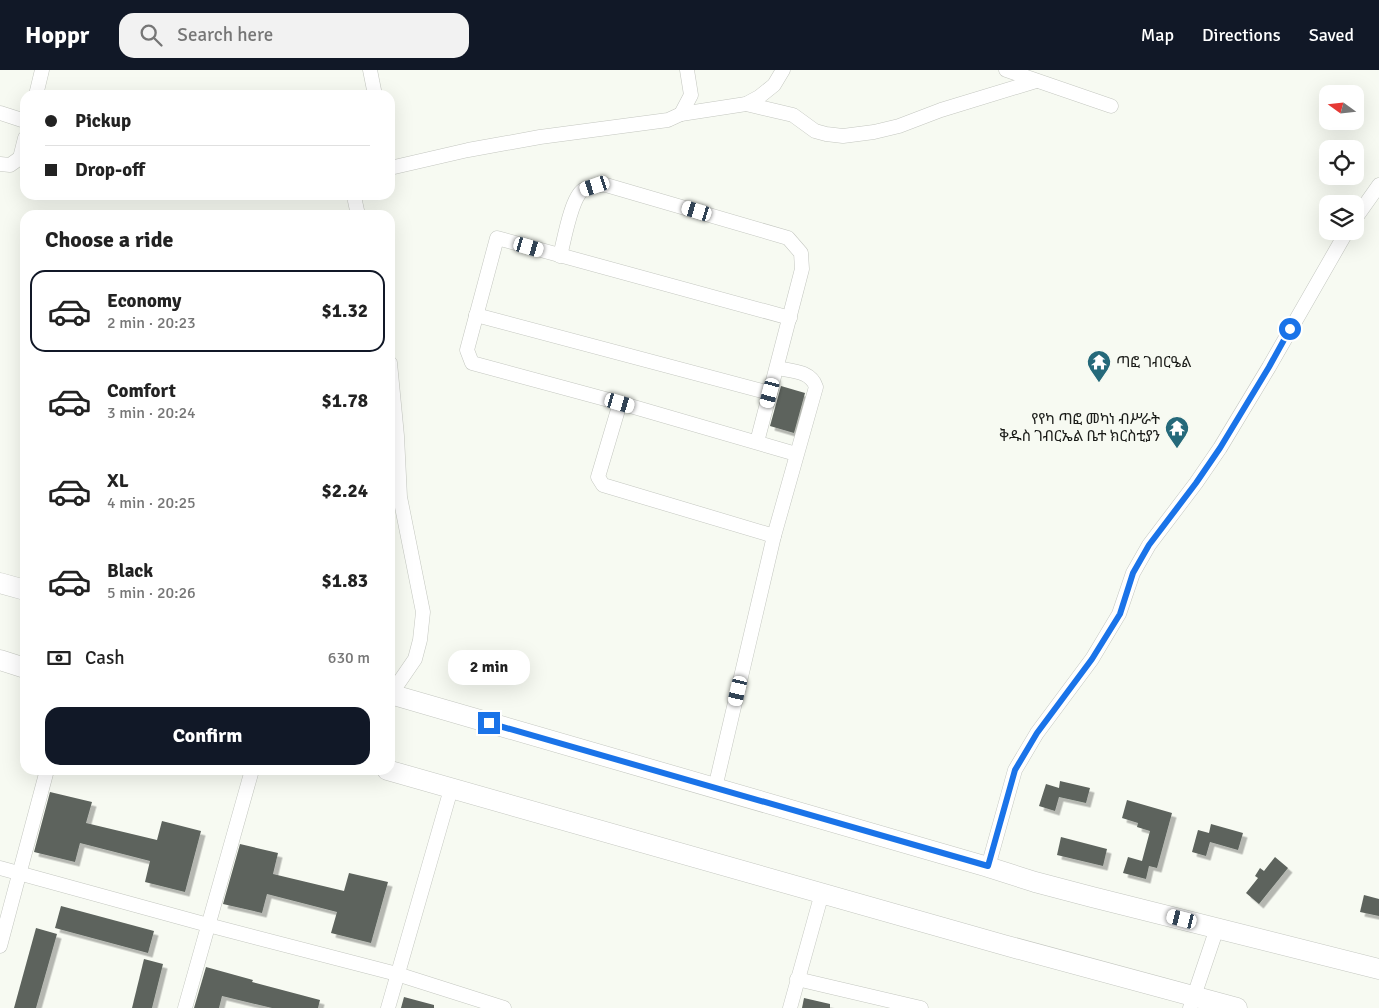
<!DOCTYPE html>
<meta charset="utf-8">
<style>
:root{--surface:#fff;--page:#f2f2f2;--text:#222;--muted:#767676;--line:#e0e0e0;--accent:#111827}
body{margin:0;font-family:Signika,"Noto Sans Ethiopic",sans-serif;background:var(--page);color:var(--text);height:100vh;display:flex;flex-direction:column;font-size:19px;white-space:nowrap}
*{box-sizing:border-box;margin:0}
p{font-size:16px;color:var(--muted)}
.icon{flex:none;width:28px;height:28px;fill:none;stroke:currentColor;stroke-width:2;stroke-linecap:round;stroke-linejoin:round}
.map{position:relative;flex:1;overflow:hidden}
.side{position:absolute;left:20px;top:140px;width:375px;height:565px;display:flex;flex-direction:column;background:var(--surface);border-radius:15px;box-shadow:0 5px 20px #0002}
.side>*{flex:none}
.top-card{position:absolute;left:20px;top:20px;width:375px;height:110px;border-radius:15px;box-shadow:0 5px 20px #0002;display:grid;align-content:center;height:110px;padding:0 25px;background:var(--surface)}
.needle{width:32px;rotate:285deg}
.fabs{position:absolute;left:1319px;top:15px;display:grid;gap:10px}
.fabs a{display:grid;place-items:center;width:45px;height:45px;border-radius:10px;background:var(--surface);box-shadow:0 5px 20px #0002;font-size:25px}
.end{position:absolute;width:22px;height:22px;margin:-11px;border:6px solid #1a73e8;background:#fff;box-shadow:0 0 0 2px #fff}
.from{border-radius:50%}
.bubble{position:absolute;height:35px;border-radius:15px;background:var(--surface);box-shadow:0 5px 20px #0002;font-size:16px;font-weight:700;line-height:35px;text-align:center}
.car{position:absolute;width:15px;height:30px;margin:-15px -8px;border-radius:6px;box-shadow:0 0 4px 1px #0007;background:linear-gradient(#fff 24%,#345 0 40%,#fff 0 76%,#345 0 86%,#fff 0)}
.top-card b{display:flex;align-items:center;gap:18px;height:48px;font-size:19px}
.top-card b+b{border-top:1px solid var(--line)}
.top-card i{width:12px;height:12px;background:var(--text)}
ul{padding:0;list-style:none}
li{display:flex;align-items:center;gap:15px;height:82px;margin:0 10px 8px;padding:0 15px;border:2px solid transparent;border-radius:15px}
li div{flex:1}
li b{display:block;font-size:19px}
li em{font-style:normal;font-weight:700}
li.selected{border-color:var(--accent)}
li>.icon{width:45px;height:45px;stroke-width:1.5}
h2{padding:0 25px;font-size:22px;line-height:60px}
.pay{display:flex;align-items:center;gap:12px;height:55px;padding:0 25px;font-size:19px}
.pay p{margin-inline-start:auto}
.primary-button{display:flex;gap:10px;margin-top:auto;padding:10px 25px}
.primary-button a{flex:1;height:58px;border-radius:15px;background:var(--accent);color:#fff;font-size:20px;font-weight:700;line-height:58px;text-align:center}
header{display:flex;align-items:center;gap:30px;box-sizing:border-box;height:70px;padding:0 25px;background:var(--accent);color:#fff}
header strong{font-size:24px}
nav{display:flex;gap:28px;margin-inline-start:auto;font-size:18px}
.search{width:350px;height:45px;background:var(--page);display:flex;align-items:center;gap:12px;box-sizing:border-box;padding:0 18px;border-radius:15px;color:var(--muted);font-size:19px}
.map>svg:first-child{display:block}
.building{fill:#5d635d;filter:url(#shadow)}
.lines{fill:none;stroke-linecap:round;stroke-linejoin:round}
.minor-casing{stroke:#c4c7c0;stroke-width:15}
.highway-casing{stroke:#c4c7c0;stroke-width:21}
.minor{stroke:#fff;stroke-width:14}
.highway{stroke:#fff;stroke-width:20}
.route{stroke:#1a73e8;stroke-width:6}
.labels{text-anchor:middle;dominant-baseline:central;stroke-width:5;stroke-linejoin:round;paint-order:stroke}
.poi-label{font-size:15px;fill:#1c1d1a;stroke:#f7faf2;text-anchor:start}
</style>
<header>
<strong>Hoppr</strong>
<div class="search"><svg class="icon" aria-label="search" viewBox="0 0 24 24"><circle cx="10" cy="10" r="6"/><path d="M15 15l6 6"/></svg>Search here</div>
<nav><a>Map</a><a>Directions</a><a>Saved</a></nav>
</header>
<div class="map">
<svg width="1379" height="938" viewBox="0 0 1379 938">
<defs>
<filter id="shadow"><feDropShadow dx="4.5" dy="4.5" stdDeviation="0" flood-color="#0004"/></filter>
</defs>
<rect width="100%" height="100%" fill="#f7faf2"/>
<g class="building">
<polygon points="781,316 805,323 794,363 770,356"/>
<polygon points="1060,711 1090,718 1086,733 1059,727 1055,741 1039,736 1046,714 1059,718"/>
<polygon points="50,722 92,732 86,753 157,770 162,751 201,761 185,822 145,812 150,791 80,773 75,792 34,782"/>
<polygon points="1127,730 1172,743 1157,798 1149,796 1146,809 1123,803 1128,787 1142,791 1150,761 1137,757 1138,753 1122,748"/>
<polygon points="1211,754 1243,763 1238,780 1210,772 1206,786 1192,782 1198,760 1209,763"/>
<polygon points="1061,767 1107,779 1103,796 1057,785"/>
<polygon points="240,774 278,783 273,804 344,821 349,803 388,812 371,873 331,863 337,842 267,824 262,843 223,834"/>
<polygon points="1275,787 1288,798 1259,834 1246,823 1258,808 1255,806 1260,798 1264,801"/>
<polygon points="1364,825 1379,829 1379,846 1360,842"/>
<polygon points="61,836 154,861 148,883 55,858"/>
<polygon points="36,858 57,864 36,938 14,938"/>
<polygon points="144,889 163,894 152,938 132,938"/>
<polygon points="206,897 253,910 252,912 320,930 318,938 272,938 222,926 219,938 194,938"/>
<polygon points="404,927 434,935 434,938 401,938"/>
<polygon points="804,928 830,934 830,938 802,938"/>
</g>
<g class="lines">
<g class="minor-casing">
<g id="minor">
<polyline points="370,0 375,25"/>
<polyline points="1006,0 1111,36"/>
<polyline points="36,25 42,0"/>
<polyline points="746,34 793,45 815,61 826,64 843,66 874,62 899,56 941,40 1036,11"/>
<polyline points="0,43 25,51"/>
<polyline points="681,44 691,25 687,0"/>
<polyline points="0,94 10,95 20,88 25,68"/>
<polyline points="390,98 468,80 540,67 668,50 681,44 746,34 759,27 774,15 783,0"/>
<polyline points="356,125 355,131 358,145"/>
<polyline points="1355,149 1379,115"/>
<path d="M560,186c4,-15 11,-58 23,-66 7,-4 16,-5 23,-5l182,53 13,15 1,16 -45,173"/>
<polyline points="476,245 770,323"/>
<polyline points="790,248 497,168 467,280 472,293 620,333 796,384"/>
<polyline points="390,293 397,366 400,427 423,542 420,570 415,589 391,624"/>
<polyline points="620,333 598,407 603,415 774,466"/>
<path d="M715,718l59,-252 42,-149c-5,-16 -24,-16 -39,-19"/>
<polyline points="988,797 1015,700 1037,663 1092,589 1119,544 1133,503 1149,475 1196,413 1220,378 1269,297 1347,161"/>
<polyline points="0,798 208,855 397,904 504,938"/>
<polyline points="0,876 47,700"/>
<polyline points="797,909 921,938"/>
<polyline points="185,938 252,700"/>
<polyline points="388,938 451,719"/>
<polyline points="790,938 822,823"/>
<polyline points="1190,938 1217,858"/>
</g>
</g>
<g class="highway-casing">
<g id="highway">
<polyline points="0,513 25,520"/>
<polyline points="0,590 25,598"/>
<polyline points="390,624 988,797 1035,812 1092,827 1379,899"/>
<polyline points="387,700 1004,875 1237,938"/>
</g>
</g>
<use href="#minor" class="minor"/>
<use href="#highway" class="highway"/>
</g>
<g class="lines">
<polyline class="route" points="489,653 988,796 1015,700 1037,663 1092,589 1120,544 1133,503 1149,475 1196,413 1220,378 1269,297 1290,259"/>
</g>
<defs>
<g id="temple-pin" transform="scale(1.25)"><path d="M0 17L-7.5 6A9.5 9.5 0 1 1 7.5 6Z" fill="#25697a" stroke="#f7faf2"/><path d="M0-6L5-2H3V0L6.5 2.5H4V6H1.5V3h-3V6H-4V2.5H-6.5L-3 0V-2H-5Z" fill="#fff"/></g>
</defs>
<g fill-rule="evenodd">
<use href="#temple-pin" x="1099" y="292"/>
<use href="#temple-pin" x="1177" y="358"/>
</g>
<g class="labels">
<g class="poi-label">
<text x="1116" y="292">ጣፎ ገብርዔል</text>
<text x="1160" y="349" text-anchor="end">የየካ ጣፎ መካነ ብሥራት<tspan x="1160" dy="17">ቅዱስ ገብርኤል ቤተ ክርስቲያን</tspan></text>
</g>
</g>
</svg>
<div class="fabs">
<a><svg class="needle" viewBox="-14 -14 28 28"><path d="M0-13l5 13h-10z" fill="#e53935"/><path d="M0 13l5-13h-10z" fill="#767676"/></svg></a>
<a><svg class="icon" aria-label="locate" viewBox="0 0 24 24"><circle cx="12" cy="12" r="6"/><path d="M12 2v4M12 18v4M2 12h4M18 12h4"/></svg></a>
<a><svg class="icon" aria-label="layers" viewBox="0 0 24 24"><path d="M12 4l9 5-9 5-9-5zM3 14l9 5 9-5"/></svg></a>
</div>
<i class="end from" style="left:1290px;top:259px"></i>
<i class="end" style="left:489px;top:653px"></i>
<div class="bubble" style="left:448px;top:580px;width:82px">2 min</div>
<i class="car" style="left:595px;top:116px;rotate:252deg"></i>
<i class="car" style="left:697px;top:141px;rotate:287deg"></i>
<i class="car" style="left:529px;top:177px;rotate:106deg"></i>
<i class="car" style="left:770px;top:323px;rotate:195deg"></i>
<i class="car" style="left:620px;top:333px;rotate:106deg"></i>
<i class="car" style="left:738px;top:621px;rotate:193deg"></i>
<i class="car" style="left:1182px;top:849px;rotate:284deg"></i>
<div class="top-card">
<b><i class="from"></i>Pickup</b>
<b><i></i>Drop-off</b>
</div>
<section class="side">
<h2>Choose a ride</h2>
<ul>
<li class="selected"><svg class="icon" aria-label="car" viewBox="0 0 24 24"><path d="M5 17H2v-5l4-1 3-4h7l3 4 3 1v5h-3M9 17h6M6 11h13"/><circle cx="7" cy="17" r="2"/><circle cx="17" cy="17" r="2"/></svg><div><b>Economy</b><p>2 min · 20:23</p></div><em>$1.32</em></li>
<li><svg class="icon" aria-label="car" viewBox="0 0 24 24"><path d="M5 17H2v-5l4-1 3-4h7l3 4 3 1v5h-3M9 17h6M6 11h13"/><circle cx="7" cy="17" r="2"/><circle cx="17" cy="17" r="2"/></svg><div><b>Comfort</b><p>3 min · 20:24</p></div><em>$1.78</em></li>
<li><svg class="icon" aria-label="car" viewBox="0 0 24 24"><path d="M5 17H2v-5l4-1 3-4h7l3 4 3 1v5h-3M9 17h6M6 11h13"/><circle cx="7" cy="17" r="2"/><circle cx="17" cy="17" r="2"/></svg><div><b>XL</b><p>4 min · 20:25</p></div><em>$2.24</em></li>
<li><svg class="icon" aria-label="car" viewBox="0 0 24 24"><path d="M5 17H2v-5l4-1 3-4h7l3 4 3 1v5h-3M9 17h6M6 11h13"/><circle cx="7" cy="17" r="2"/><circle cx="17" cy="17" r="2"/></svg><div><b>Black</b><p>5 min · 20:26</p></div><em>$1.83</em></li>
</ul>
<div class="pay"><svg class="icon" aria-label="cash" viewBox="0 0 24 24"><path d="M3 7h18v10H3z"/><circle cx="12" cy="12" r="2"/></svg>Cash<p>630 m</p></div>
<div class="primary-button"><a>Confirm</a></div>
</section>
</div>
